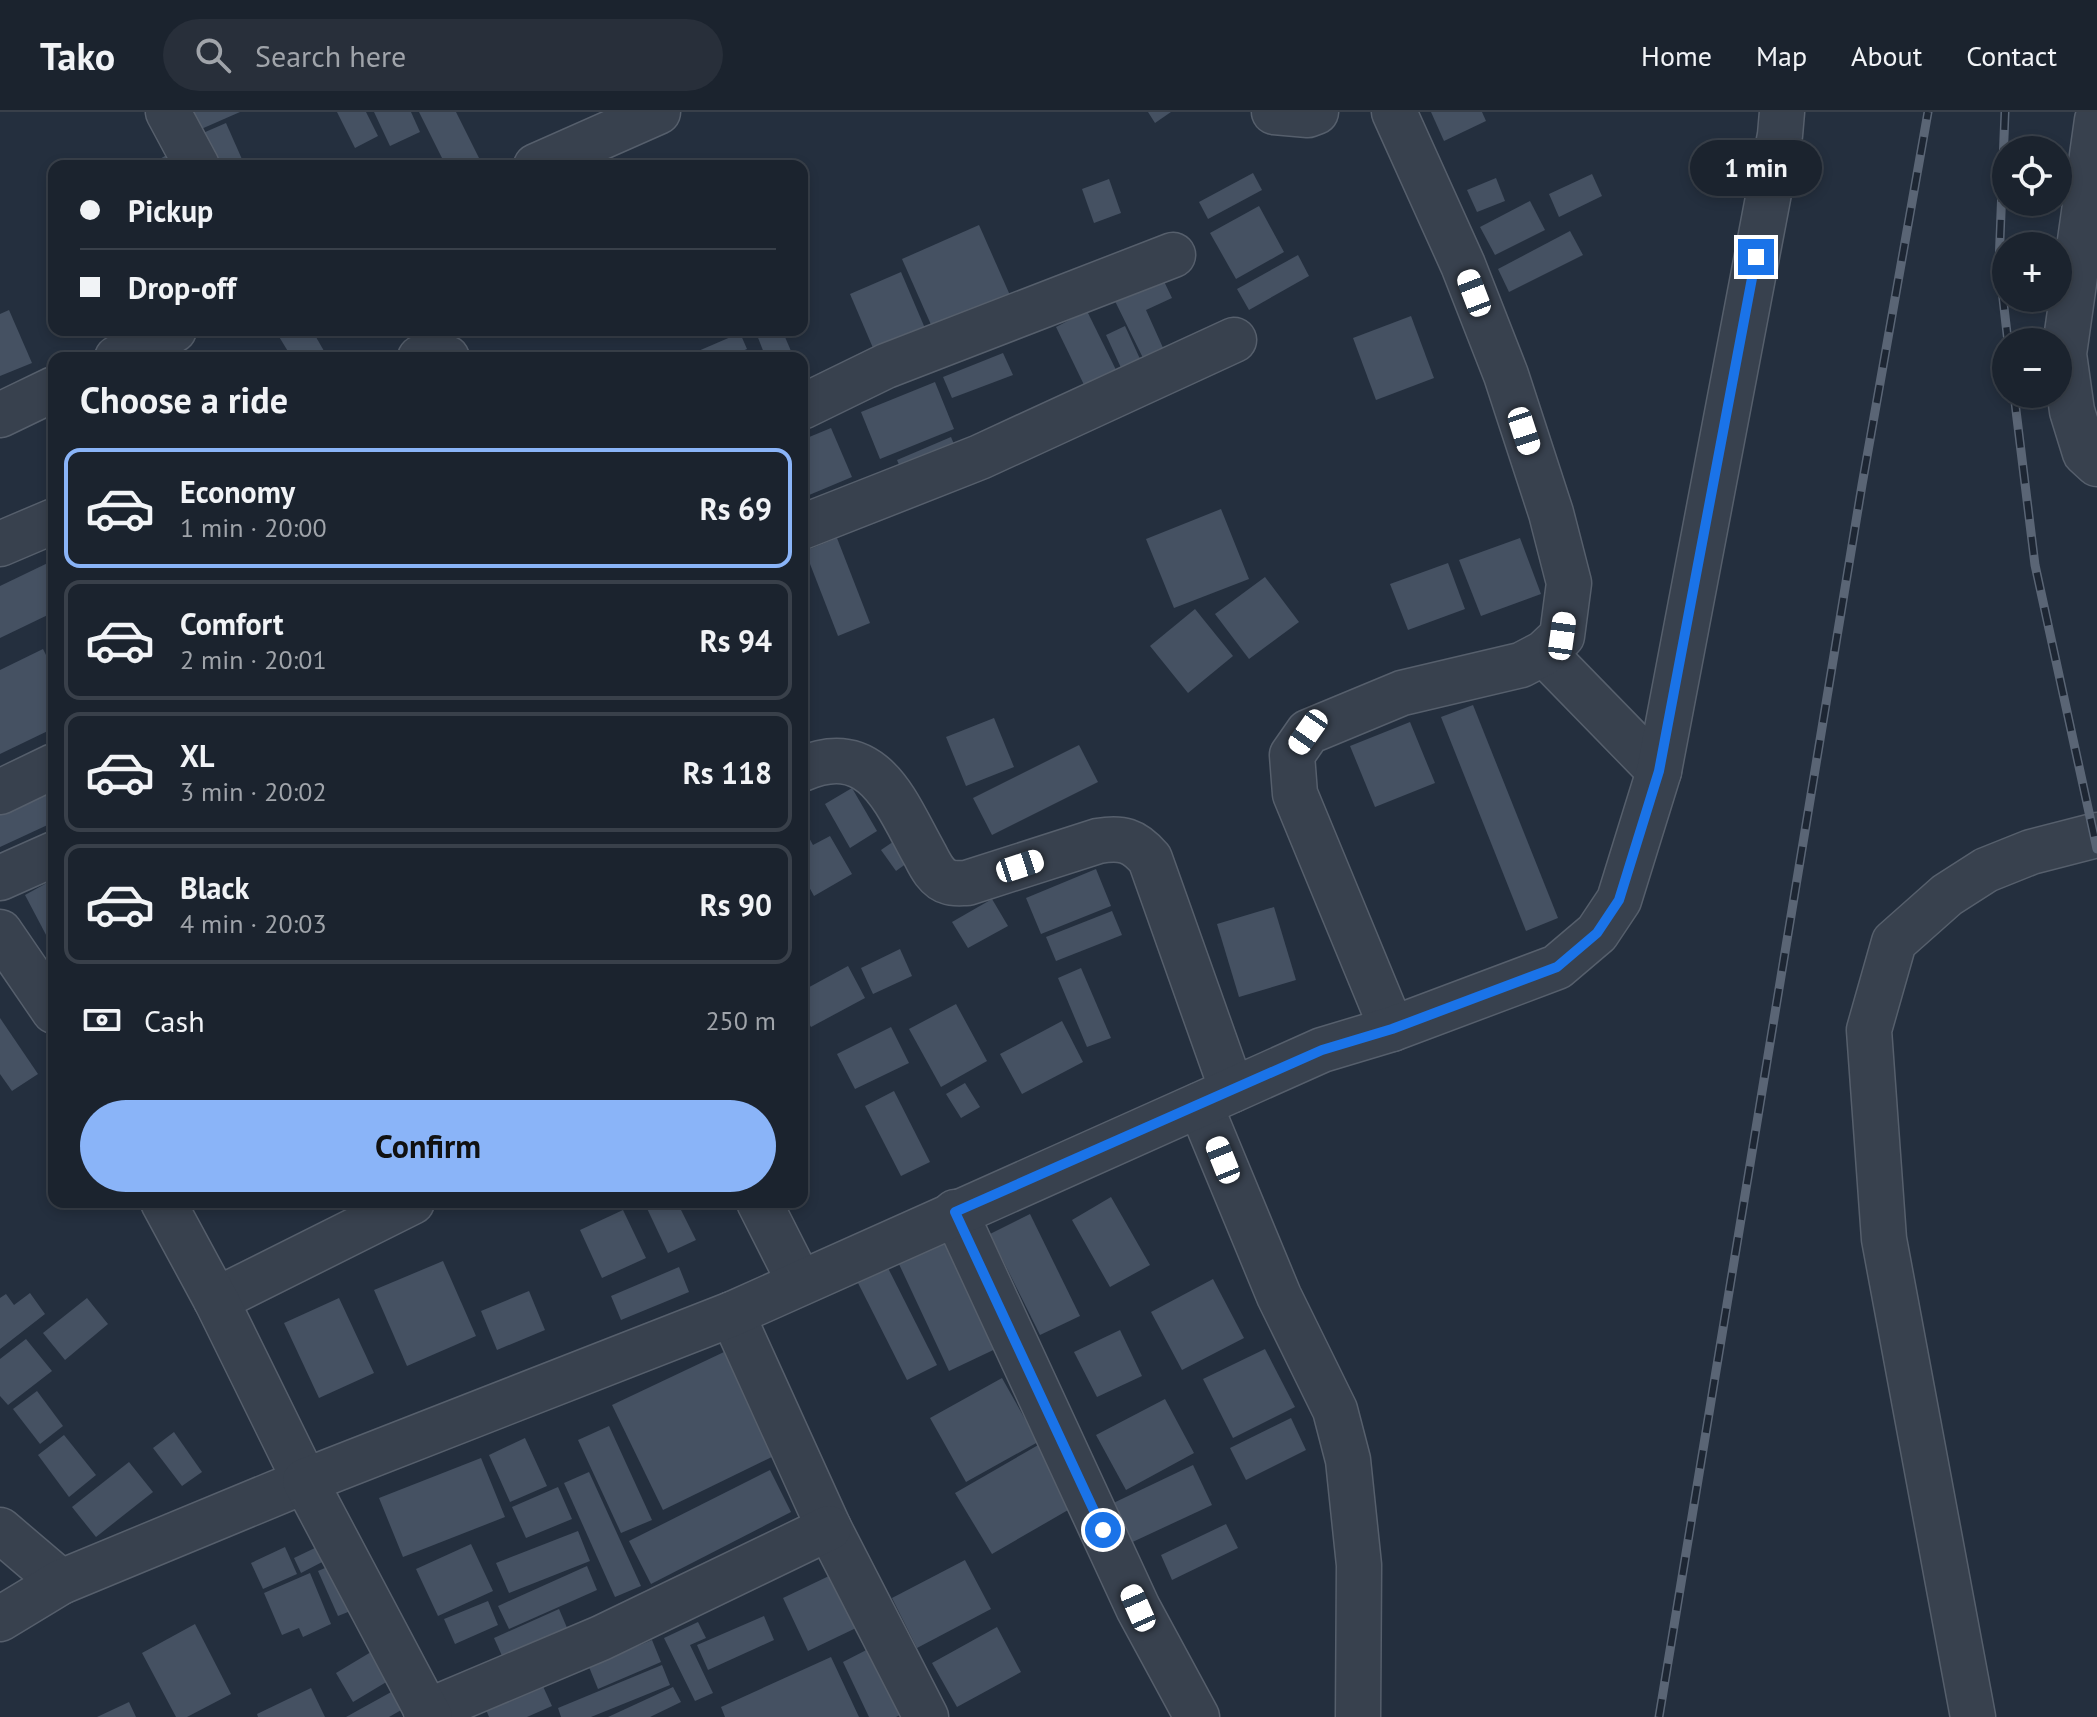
<!DOCTYPE html>
<meta charset="utf-8">
<style>
:root{--surface:#1b232e;--page:#282f3a;--text:#f1f3f6;--muted:#a0a4aa;--line:#39404a;--accent:#8ab4f8}
body{margin:0;font-family:"PT Sans",sans-serif;background:var(--page);color:var(--text);height:100vh;display:flex;flex-direction:column;font-size:30px;white-space:nowrap}
*{box-sizing:border-box;margin:0}
p{font-size:26px;color:var(--muted)}
.icon{flex:none;width:44px;height:44px;fill:none;stroke:currentColor;stroke-width:2;stroke-linecap:round;stroke-linejoin:round}
.map{position:relative;flex:1;overflow:hidden}
.panel{position:absolute;left:48px;top:240px;width:760px;height:856px;display:flex;flex-direction:column;background:var(--surface);border-radius:16px;box-shadow:0 4px 12px #0003,0 0 0 2px var(--line)}
.panel>*{flex:none}
.top-card{position:absolute;left:48px;top:48px;width:760px;height:176px;border-radius:16px;box-shadow:0 4px 12px #0003,0 0 0 2px var(--line);display:grid;align-content:center;height:176px;padding:0 32px;background:var(--surface)}
.controls{position:absolute;left:1992px;top:24px;display:grid;gap:16px}
.controls a{display:grid;place-items:center;width:80px;height:80px;border-radius:50%;background:var(--surface);box-shadow:0 4px 12px #0003,0 0 0 2px var(--line);font-size:40px}
.end{position:absolute;width:36px;height:36px;margin:-18px;border:10px solid #1a73e8;background:#fff;box-shadow:0 0 0 4px #fff}
.from{border-radius:50%}
.bubble{position:absolute;height:56px;border-radius:28px;background:var(--surface);box-shadow:0 4px 12px #0003,0 0 0 2px var(--line);font-size:26px;font-weight:700;line-height:56px;text-align:center}
.car{position:absolute;width:24px;height:48px;margin:-24px -12px;border-radius:10px;box-shadow:0 0 6px 2px #0007;background:linear-gradient(#fff 24%,#345 0 40%,#fff 0 76%,#345 0 86%,#fff 0)}
.top-card b{display:flex;align-items:center;gap:28px;height:76px;font-size:30px}
.top-card b+b{border-top:2px solid var(--line)}
.top-card i{width:20px;height:20px;background:var(--text)}
ul{padding:0;list-style:none}
li{display:flex;align-items:center;gap:24px;height:120px;margin:0 16px 12px;padding:0 16px;border:4px solid var(--line);border-radius:16px}
li div{flex:1}
li b{display:block;font-size:30px}
li em{font-style:normal;font-weight:700}
li.current{border-color:var(--accent)}
li>.icon{width:72px;height:72px;stroke-width:1.5}
h2{padding:0 32px;font-size:36px;line-height:96px}
.pay{display:flex;align-items:center;gap:20px;height:88px;padding:0 32px;font-size:30px}
.pay p{margin-inline-start:auto}
.action{display:flex;gap:16px;margin-top:auto;padding:16px 32px}
.action a{flex:1;height:92px;border-radius:48px;background:var(--accent);color:#111;font-size:32px;font-weight:700;line-height:92px;text-align:center}
header{display:flex;align-items:center;gap:48px;box-sizing:border-box;height:112px;padding:0 40px;background:var(--surface);border-bottom:2px solid var(--line)}
header strong{font-size:38px}
nav{display:flex;gap:44px;margin-inline-start:auto;font-size:28px}
.search{width:560px;height:72px;background:var(--page);display:flex;align-items:center;gap:20px;box-sizing:border-box;padding:0 28px;border-radius:44px;color:var(--muted);font-size:30px}
.map>svg:first-child{display:block}
.building{fill:#455162}
.lines{fill:none;stroke-linecap:round;stroke-linejoin:round}
.minor-casing{stroke:#565f6c;stroke-width:47}
.minor{stroke:#38414e;stroke-width:44}
.rail-casing{stroke:#5a6575;stroke-width:9}
.rail{stroke:#1d2633;stroke-width:6;stroke-dasharray:18;stroke-linecap:butt}
.route{stroke:#1a73e8;stroke-width:10}
</style>
<header>
<strong>Tako</strong>
<div class="search"><svg class="icon" aria-label="search" viewBox="0 0 24 24"><circle cx="10" cy="10" r="6"/><path d="M15 15l6 6"/></svg>Search here</div>
<nav><a>Home</a><a>Map</a><a>About</a><a>Contact</a></nav>
</header>
<div class="map">
<svg width="2097" height="1605" viewBox="0 0 2097 1605">
<rect width="100%" height="100%" fill="#242f3e"/>
<g class="building">
<polygon points="192,0 240,0 199,18"/>
<polygon points="337,0 366,0 378,24 355,36"/>
<polygon points="374,0 411,0 420,20 390,34"/>
<polygon points="419,0 456,0 483,54 446,54"/>
<polygon points="1148,0 1171,0 1155,11"/>
<polygon points="1431,0 1482,0 1486,9 1444,29"/>
<polygon points="226,11 245,54 218,54 203,21"/>
<polygon points="175,38 184,54 148,54"/>
<polygon points="1253,61 1262,78 1208,107 1199,90"/>
<polygon points="1592,62 1602,84 1559,105 1549,82"/>
<polygon points="1496,66 1505,89 1477,100 1467,78"/>
<polygon points="1109,67 1121,101 1094,111 1082,77"/>
<polygon points="1530,89 1545,118 1495,143 1480,115"/>
<polygon points="1259,94 1284,140 1236,167 1210,121"/>
<polygon points="979,113 1013,190 936,224 902,147"/>
<polygon points="1570,119 1583,143 1509,180 1498,157"/>
<polygon points="1298,143 1309,164 1249,198 1237,177"/>
<polygon points="901,160 927,221 876,243 850,182"/>
<polygon points="1160,161 1172,186 1146,198 1164,238 1144,248 1112,183"/>
<polygon points="9,198 32,251 0,264 0,202"/>
<polygon points="1087,199 1119,264 1087,279 1056,215"/>
<polygon points="1411,204 1434,266 1376,288 1353,226"/>
<polygon points="1125,214 1141,249 1122,258 1106,223"/>
<polygon points="275,218 312,218 328,246 292,246"/>
<polygon points="755,218 782,218 794,246 766,246"/>
<polygon points="740,221 747,237 727,246 682,246"/>
<polygon points="1003,241 1013,263 952,286 943,265"/>
<polygon points="935,270 954,317 880,347 861,300"/>
<polygon points="831,316 852,365 802,386 802,328"/>
<polygon points="951,325 959,344 905,367 897,348"/>
<polygon points="1221,397 1249,467 1174,496 1146,427"/>
<polygon points="837,426 870,511 838,524 805,439"/>
<polygon points="1520,426 1541,482 1481,504 1459,448"/>
<polygon points="54,448 54,500 0,526 0,474"/>
<polygon points="1448,451 1465,497 1408,518 1390,472"/>
<polygon points="1265,465 1299,510 1249,547 1215,502"/>
<polygon points="1195,497 1233,544 1188,581 1150,534"/>
<polygon points="43,537 54,559 54,616 0,642 0,558"/>
<polygon points="1473,593 1558,806 1526,819 1441,605"/>
<polygon points="994,606 1014,655 966,674 946,625"/>
<polygon points="1410,610 1435,671 1375,695 1350,634"/>
<polygon points="1079,633 1098,670 992,723 973,686"/>
<polygon points="54,672 54,710 0,735 0,697"/>
<polygon points="852,676 877,719 850,736 825,692"/>
<polygon points="802,713 813,733 830,724 852,762 814,784 802,762"/>
<polygon points="900,725 914,746 896,759 881,738"/>
<polygon points="1096,757 1111,794 1041,822 1026,786"/>
<polygon points="54,767 54,838 25,783"/>
<polygon points="992,787 1008,814 968,836 952,810"/>
<polygon points="1274,795 1296,868 1239,885 1217,812"/>
<polygon points="1112,799 1122,823 1056,849 1046,825"/>
<polygon points="900,837 912,864 873,882 861,856"/>
<polygon points="848,854 865,886 811,915 802,898 802,879"/>
<polygon points="1081,856 1111,926 1087,935 1058,866"/>
<polygon points="956,892 987,949 941,975 909,917"/>
<polygon points="0,906 38,962 12,979 0,962"/>
<polygon points="1062,909 1083,950 1022,982 1000,942"/>
<polygon points="891,915 909,951 855,977 837,942"/>
<polygon points="965,971 980,995 961,1006 946,982"/>
<polygon points="894,979 930,1050 901,1064 865,994"/>
<polygon points="1111,1085 1150,1153 1110,1175 1072,1108"/>
<polygon points="644,1090 677,1090 696,1128 668,1141"/>
<polygon points="623,1098 646,1146 602,1166 580,1118"/>
<polygon points="1030,1102 1080,1204 1040,1223 990,1122"/>
<polygon points="955,1124 1006,1232 949,1259 898,1150"/>
<polygon points="443,1149 476,1224 407,1254 374,1178"/>
<polygon points="679,1155 689,1180 621,1208 611,1184"/>
<polygon points="888,1156 937,1253 907,1268 858,1171"/>
<polygon points="1213,1167 1244,1226 1182,1258 1151,1200"/>
<polygon points="529,1179 545,1218 497,1238 481,1199"/>
<polygon points="30,1181 45,1202 0,1237 0,1186 6,1182 14,1193"/>
<polygon points="87,1186 108,1212 65,1248 43,1221"/>
<polygon points="339,1186 374,1261 319,1286 284,1211"/>
<polygon points="1120,1218 1142,1264 1097,1285 1074,1240"/>
<polygon points="26,1227 52,1259 8,1293 0,1284 0,1247"/>
<polygon points="1265,1237 1295,1295 1233,1326 1203,1267"/>
<polygon points="724,1240 774,1344 663,1398 612,1293"/>
<polygon points="1002,1266 1038,1330 966,1370 930,1306"/>
<polygon points="37,1279 63,1314 40,1332 13,1297"/>
<polygon points="1165,1287 1194,1341 1126,1378 1096,1323"/>
<polygon points="1291,1306 1306,1338 1246,1368 1230,1336"/>
<polygon points="609,1314 652,1408 621,1421 578,1328"/>
<polygon points="174,1320 202,1360 182,1374 153,1336"/>
<polygon points="64,1323 96,1363 69,1385 38,1343"/>
<polygon points="525,1326 547,1374 510,1390 489,1343"/>
<polygon points="1040,1332 1075,1394 992,1442 955,1381"/>
<polygon points="481,1346 505,1405 403,1445 379,1386"/>
<polygon points="129,1350 153,1380 96,1425 72,1395"/>
<polygon points="1193,1353 1212,1393 1124,1434 1105,1395"/>
<polygon points="770,1358 791,1400 651,1472 629,1429"/>
<polygon points="589,1360 641,1474 615,1485 564,1371"/>
<polygon points="558,1375 572,1407 526,1426 512,1395"/>
<polygon points="1226,1412 1238,1436 1172,1468 1161,1443"/>
<polygon points="578,1419 590,1449 509,1481 496,1451"/>
<polygon points="471,1432 493,1479 438,1504 416,1457"/>
<polygon points="319,1434 326,1448 301,1461 294,1446"/>
<polygon points="285,1435 297,1462 263,1477 251,1451"/>
<polygon points="965,1448 991,1497 917,1536 892,1486"/>
<polygon points="332,1453 353,1498 338,1504 318,1459"/>
<polygon points="587,1454 597,1478 509,1517 498,1494"/>
<polygon points="310,1461 331,1512 303,1525 299,1516 282,1523 264,1481"/>
<polygon points="831,1463 856,1516 808,1539 783,1486"/>
<polygon points="488,1489 498,1513 455,1532 444,1507"/>
<polygon points="559,1497 568,1518 503,1546 494,1526"/>
<polygon points="764,1504 774,1528 708,1558 697,1533"/>
<polygon points="698,1510 706,1526 690,1533 713,1581 695,1589 664,1526"/>
<polygon points="195,1512 231,1582 187,1605 176,1605 142,1541"/>
<polygon points="997,1515 1021,1560 957,1595 932,1551"/>
<polygon points="652,1528 661,1550 598,1577 589,1555"/>
<polygon points="876,1533 908,1599 896,1605 869,1605 843,1550"/>
<polygon points="371,1540 388,1569 353,1590 336,1561"/>
<polygon points="831,1545 859,1605 725,1605 721,1595"/>
<polygon points="662,1553 670,1573 591,1605 561,1605 558,1596"/>
<polygon points="541,1570 552,1594 527,1605 489,1605 485,1595"/>
<polygon points="673,1575 681,1590 650,1605 608,1605"/>
<polygon points="311,1576 325,1605 258,1605 257,1602"/>
<polygon points="393,1579 403,1597 389,1605 346,1605"/>
<polygon points="129,1590 136,1605 97,1605"/>
</g>
<g class="lines">
<g class="minor-casing">
<g id="minor">
<polyline points="168,0 197,54"/>
<polyline points="1274,0 1308,3 1316,0"/>
<polyline points="2097,8 2064,242 2072,299 2085,341 2097,352"/>
<polyline points="536,54 658,0"/>
<polyline points="117,246 174,218"/>
<polyline points="420,246 431,242 447,246"/>
<polyline points="802,295 886,254 1173,143"/>
<polyline points="0,303 54,277"/>
<polyline points="802,415 980,345 1234,228"/>
<polyline points="0,432 54,409"/>
<polyline points="1544,541 1659,659"/>
<path d="M802,657c73,-31 94,35 123,86 5,10 12,24 24,27 5,2 13,1 18,1l131,-42c24,-4 36,-1 52,18l82,231"/>
<polyline points="0,680 54,654"/>
<polyline points="0,766 54,742"/>
<polyline points="0,820 54,899"/>
<polyline points="1392,917 1295,682 1292,643 1308,620 1402,581 1521,553 1544,541 1562,524 1569,471 1551,401 1506,263 1463,153 1394,0"/>
<polyline points="1200,993 1279,1184 1335,1298 1348,1348 1359,1453 1358,1605"/>
<polyline points="759,1090 800,1171"/>
<polyline points="955,1100 1138,1496 1197,1605"/>
<polyline points="216,1188 412,1090"/>
<polyline points="732,1202 829,1416 926,1605"/>
<polyline points="0,1418 61,1470"/>
<polyline points="0,1507 61,1470 305,1369 216,1188 163,1090"/>
<polyline points="426,1600 601,1526 829,1416"/>
<polyline points="430,1605 305,1369 732,1202 1322,938 1392,917 1557,855 1597,821 1619,788 1659,659 1780,23 1782,0"/>
<polyline points="1973,1605 1884,1127 1869,918 1894,830 1947,783 1986,758 2031,740 2097,723"/>
</g>
</g>
<use href="#minor" class="minor"/>
<g class="rail-casing">
<g id="rail">
<polyline points="2005,0 1999,152 2008,230"/>
<polyline points="2014,282 2035,453 2097,737"/>
<polyline points="1659,1605 1862,373 1928,0"/>
</g>
</g>
<use href="#rail" class="rail"/>
</g>
<g class="lines">
<polyline class="route" points="1103,1418 955,1100 1322,938 1392,917 1557,855 1597,821 1619,788 1659,659 1756,145"/>
</g>
</svg>
<div class="controls">
<a><svg class="icon" aria-label="locate" viewBox="0 0 24 24"><circle cx="12" cy="12" r="6"/><path d="M12 2v4M12 18v4M2 12h4M18 12h4"/></svg></a>
<a>+</a>
<a>−</a>
</div>
<i class="end from" style="left:1103px;top:1418px"></i>
<i class="end" style="left:1756px;top:145px"></i>
<div class="bubble" style="left:1690px;top:28px;width:132px">1 min</div>
<i class="car" style="left:1474px;top:181px;rotate:339deg"></i>
<i class="car" style="left:1524px;top:319px;rotate:162deg"></i>
<i class="car" style="left:1562px;top:524px;rotate:8deg"></i>
<i class="car" style="left:1308px;top:620px;rotate:215deg"></i>
<i class="car" style="left:1020px;top:754px;rotate:72deg"></i>
<i class="car" style="left:1223px;top:1048px;rotate:338deg"></i>
<i class="car" style="left:1138px;top:1496px;rotate:336deg"></i>
<div class="top-card">
<b><i class="from"></i>Pickup</b>
<b><i></i>Drop-off</b>
</div>
<section class="panel">
<h2>Choose a ride</h2>
<ul>
<li class="current"><svg class="icon" aria-label="car" viewBox="0 0 24 24"><path d="M5 17H2v-5l4-1 3-4h7l3 4 3 1v5h-3M9 17h6M6 11h13"/><circle cx="7" cy="17" r="2"/><circle cx="17" cy="17" r="2"/></svg><div><b>Economy</b><p>1 min · 20:00</p></div><em>Rs 69</em></li>
<li><svg class="icon" aria-label="car" viewBox="0 0 24 24"><path d="M5 17H2v-5l4-1 3-4h7l3 4 3 1v5h-3M9 17h6M6 11h13"/><circle cx="7" cy="17" r="2"/><circle cx="17" cy="17" r="2"/></svg><div><b>Comfort</b><p>2 min · 20:01</p></div><em>Rs 94</em></li>
<li><svg class="icon" aria-label="car" viewBox="0 0 24 24"><path d="M5 17H2v-5l4-1 3-4h7l3 4 3 1v5h-3M9 17h6M6 11h13"/><circle cx="7" cy="17" r="2"/><circle cx="17" cy="17" r="2"/></svg><div><b>XL</b><p>3 min · 20:02</p></div><em>Rs 118</em></li>
<li><svg class="icon" aria-label="car" viewBox="0 0 24 24"><path d="M5 17H2v-5l4-1 3-4h7l3 4 3 1v5h-3M9 17h6M6 11h13"/><circle cx="7" cy="17" r="2"/><circle cx="17" cy="17" r="2"/></svg><div><b>Black</b><p>4 min · 20:03</p></div><em>Rs 90</em></li>
</ul>
<div class="pay"><svg class="icon" aria-label="cash" viewBox="0 0 24 24"><path d="M3 7h18v10H3z"/><circle cx="12" cy="12" r="2"/></svg>Cash<p>250 m</p></div>
<div class="action"><a>Confirm</a></div>
</section>
</div>
